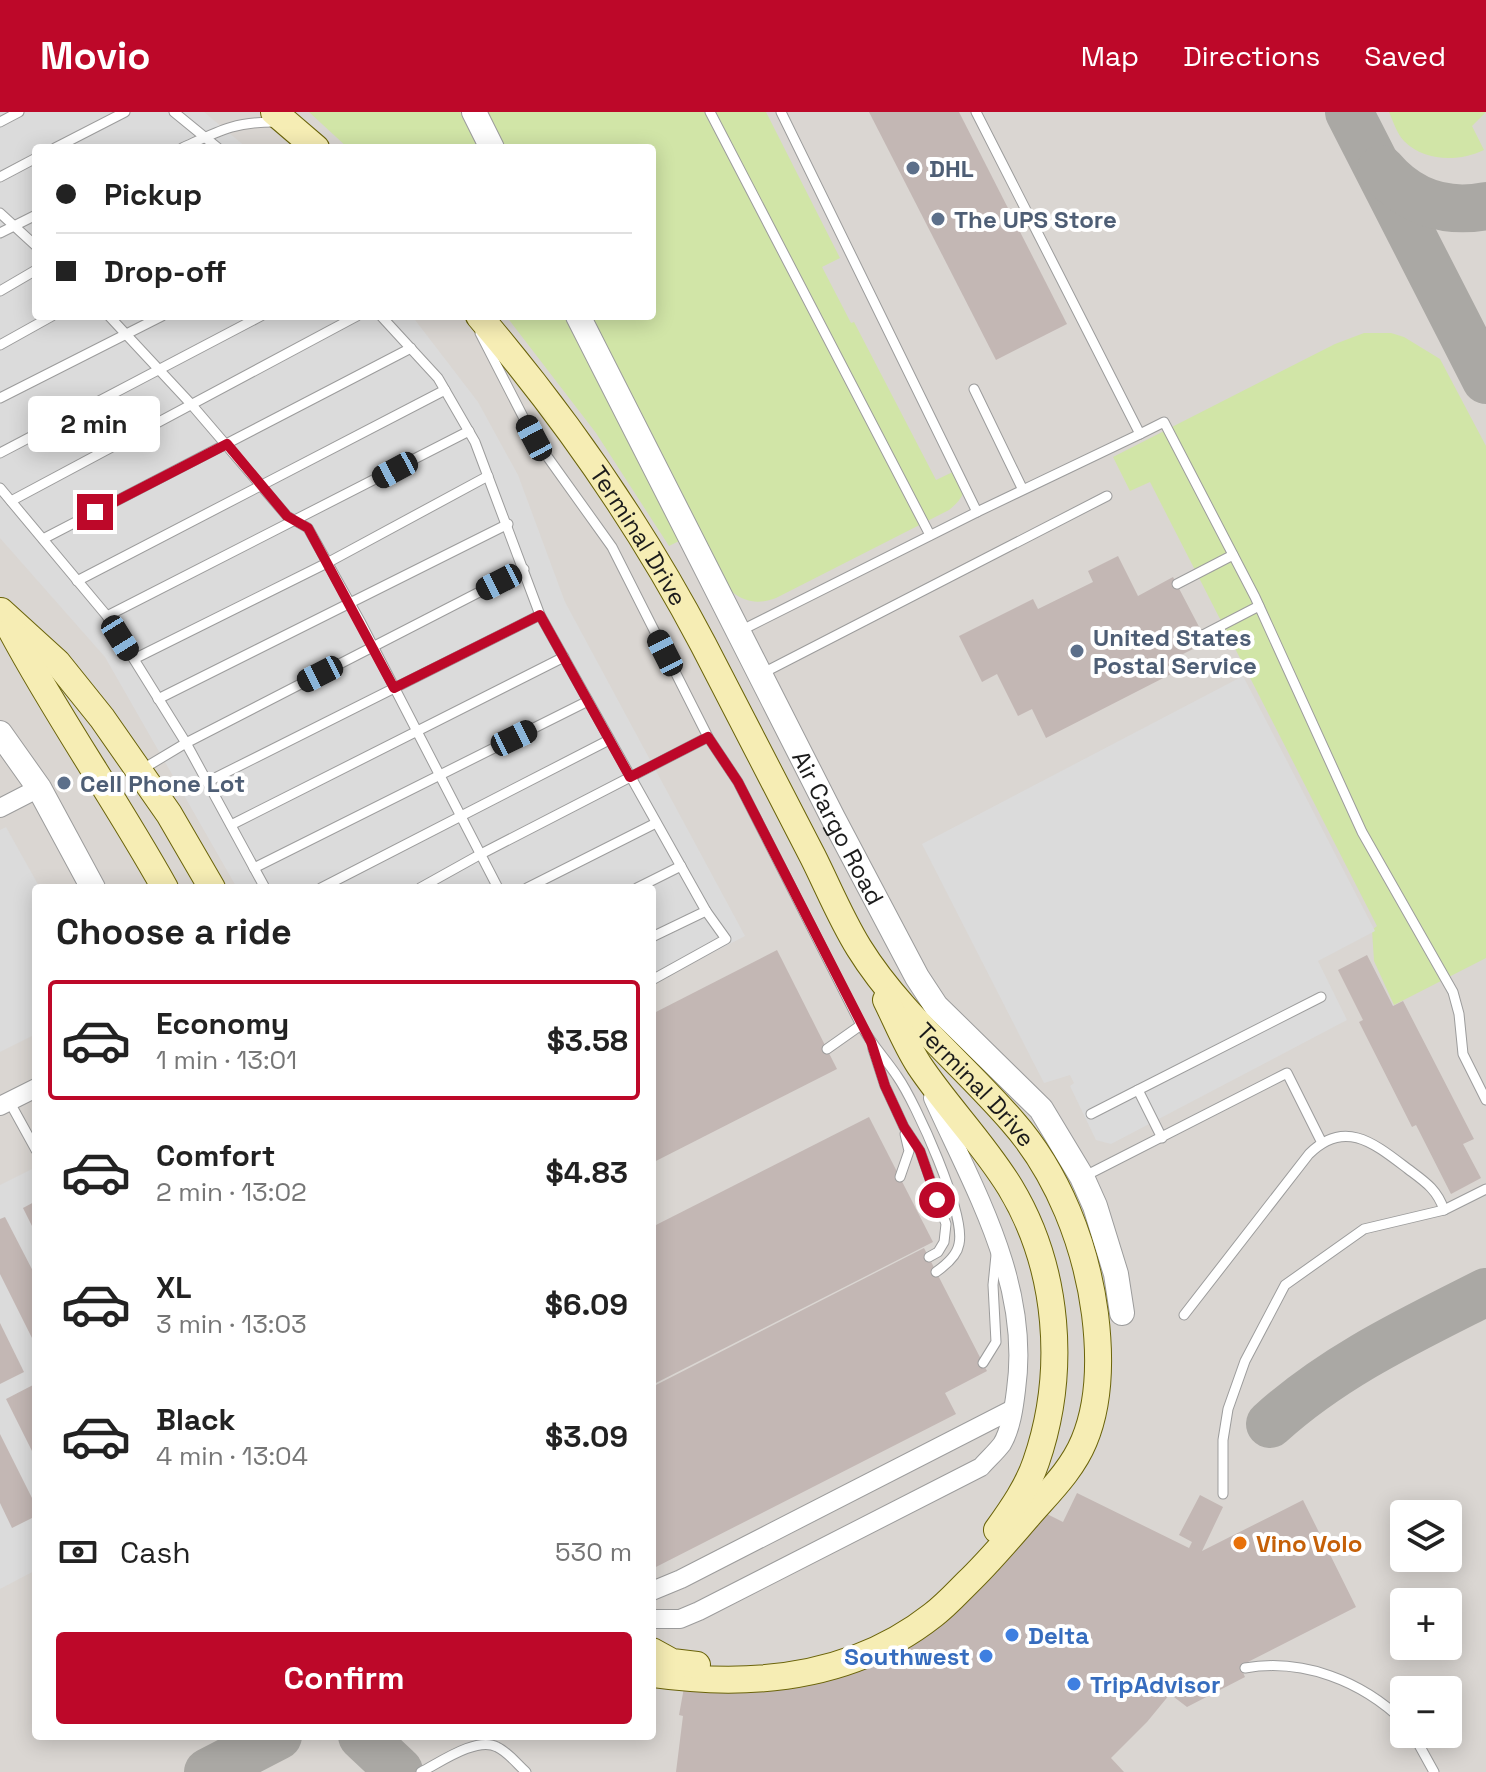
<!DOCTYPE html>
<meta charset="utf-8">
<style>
:root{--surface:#fff;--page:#f2f2f2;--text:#222;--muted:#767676;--line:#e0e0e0;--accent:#bd0829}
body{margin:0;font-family:"Space Grotesk",sans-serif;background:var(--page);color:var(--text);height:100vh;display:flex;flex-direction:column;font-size:30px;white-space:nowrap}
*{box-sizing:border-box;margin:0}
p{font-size:26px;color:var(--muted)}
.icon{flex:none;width:44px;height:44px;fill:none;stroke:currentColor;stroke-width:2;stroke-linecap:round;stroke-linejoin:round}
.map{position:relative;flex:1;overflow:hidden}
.details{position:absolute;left:32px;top:772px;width:624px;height:856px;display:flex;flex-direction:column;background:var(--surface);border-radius:8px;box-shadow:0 4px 20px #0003}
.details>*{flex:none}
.hud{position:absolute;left:32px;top:32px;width:624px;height:176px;border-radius:8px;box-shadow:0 4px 20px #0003;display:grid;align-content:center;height:176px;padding:0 24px;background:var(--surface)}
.buttons{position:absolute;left:1390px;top:1388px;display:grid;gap:16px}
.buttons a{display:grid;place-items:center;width:72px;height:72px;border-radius:8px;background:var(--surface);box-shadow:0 4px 20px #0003;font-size:40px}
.end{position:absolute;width:36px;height:36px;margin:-18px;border:10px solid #bd0829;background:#fff;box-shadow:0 0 0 4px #fff}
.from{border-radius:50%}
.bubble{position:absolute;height:56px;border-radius:8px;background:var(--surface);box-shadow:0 4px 20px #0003;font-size:26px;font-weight:700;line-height:56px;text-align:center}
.car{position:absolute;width:24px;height:48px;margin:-24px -12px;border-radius:10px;box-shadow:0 0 6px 2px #0007;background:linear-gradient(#222 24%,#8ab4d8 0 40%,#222 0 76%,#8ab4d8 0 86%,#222 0)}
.hud b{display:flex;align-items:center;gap:28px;height:76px;font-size:30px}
.hud b+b{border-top:2px solid var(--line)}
.hud i{width:20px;height:20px;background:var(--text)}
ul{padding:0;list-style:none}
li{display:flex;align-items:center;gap:24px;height:120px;margin:0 16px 12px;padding:0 8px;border:4px solid transparent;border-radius:8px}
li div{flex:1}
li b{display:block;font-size:30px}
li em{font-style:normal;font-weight:700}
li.active{border-color:var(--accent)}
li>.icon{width:72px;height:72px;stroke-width:1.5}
h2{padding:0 24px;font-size:36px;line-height:96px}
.pay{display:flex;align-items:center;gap:20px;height:88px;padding:0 24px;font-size:30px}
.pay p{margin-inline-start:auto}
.button{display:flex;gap:16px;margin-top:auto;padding:16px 24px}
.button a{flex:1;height:92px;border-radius:8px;background:var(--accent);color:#fff;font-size:32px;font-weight:700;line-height:92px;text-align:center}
header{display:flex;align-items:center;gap:48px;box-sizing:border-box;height:112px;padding:0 40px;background:var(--accent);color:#fff}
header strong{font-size:38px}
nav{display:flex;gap:44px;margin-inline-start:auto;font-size:28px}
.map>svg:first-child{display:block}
.airport{fill:#dad6d2;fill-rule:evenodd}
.grass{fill:#d1e5a7}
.parking{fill:#dbdbdb}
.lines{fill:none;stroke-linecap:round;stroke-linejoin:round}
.taxiway{stroke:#aaa8a4;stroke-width:48}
.building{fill:#c3b7b4}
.service-casing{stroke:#9c9c9c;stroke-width:11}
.minor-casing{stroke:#9c9c9c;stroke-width:20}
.tertiary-casing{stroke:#9c9c9c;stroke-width:26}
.secondary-casing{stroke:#6a6309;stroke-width:28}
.service{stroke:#fff;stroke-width:9}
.minor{stroke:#fff;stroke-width:18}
.tertiary{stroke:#fff;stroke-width:24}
.secondary{stroke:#f6edb4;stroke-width:26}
.route{stroke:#bd0829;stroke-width:10}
.service-dot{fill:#5c6f8a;stroke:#fff;stroke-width:3}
.food-dot{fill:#e8710a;stroke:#fff;stroke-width:3}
.shop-dot{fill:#3f7fe0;stroke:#fff;stroke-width:3}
.labels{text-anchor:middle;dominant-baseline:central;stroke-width:8;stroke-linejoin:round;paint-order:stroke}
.service-label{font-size:24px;font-weight:bold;fill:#4e5e75;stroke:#fff;text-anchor:start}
.street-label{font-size:24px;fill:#1b1b1b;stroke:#fff}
.food-label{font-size:24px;font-weight:bold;fill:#c56008;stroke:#fff;text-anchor:start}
.shop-label{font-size:24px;font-weight:bold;fill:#366cbe;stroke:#fff;text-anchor:start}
</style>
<header>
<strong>Movio</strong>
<nav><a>Map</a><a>Directions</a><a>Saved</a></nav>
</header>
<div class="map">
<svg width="1486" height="1660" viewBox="0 0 1486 1660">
<rect width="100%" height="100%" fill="#ece6e0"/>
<path class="airport" d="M0,0h1486v1660h-1486zM36,36h616v168h-616zM36,776h616v848h-616zM1404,1402h44v44h-44zM1404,1490h44v44h-44zM1404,1578h44v44h-44z"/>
<g class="grass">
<polygon points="309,0 460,0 478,36 348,36"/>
<path d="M484,0h282l74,146 -18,9 29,56 3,-1 82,158 23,-11 3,1c7,18 1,29 -13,40l-173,88c-16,6 -30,5 -44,-6l-144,-276h64v-168h-150z"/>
<path d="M1389,0h97l-14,14 12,24c-25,12 -59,12 -80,-9 -7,-7 -11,-20 -15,-29z"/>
<polygon points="506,204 564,204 679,429 669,434 596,321"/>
<polygon points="1364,221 1391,221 1404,225 1440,247 1486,334 1486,846 1394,893 1374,849 1372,818 1377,814 1150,370 1130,379 1113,345 1335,232"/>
</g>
<g class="parking">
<polygon points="0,0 204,0 247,36 36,36 36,204 412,204 478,290 518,363 565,490 745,824 652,872 652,776 237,776 105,545 0,426"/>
<polygon points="1243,564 1375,819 1318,849 1347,908 1111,1032 1096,1028 1070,974 1074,971 1070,963 1044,971 922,732"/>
<polygon points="6,715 40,776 36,776 36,922 0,940 0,718"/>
<polygon points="36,1055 36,1458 0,1477 0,1073"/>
</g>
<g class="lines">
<g class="taxiway">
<polyline points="1349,0 1486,268"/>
<path d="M1381,57c27,32 64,45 105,37"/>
<path d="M1270,1312c64,-58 139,-93 216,-132"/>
<polyline points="362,1624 399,1659"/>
<polyline points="208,1660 278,1624"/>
</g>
</g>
<g class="building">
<polygon points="869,0 959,0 1067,212 996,248"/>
<polygon points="1118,444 1138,484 1173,465 1207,530 1171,548 1177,559 1046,626 1032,597 1018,604 997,562 982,570 959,524 1033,487 1038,497 1093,470 1088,459"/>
<polygon points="777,838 837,957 652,1051 652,902"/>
<polygon points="1367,843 1393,894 1403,889 1474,1027 1463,1032 1481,1066 1451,1082 1416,1013 1412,1015 1359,910 1363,908 1338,858"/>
<polygon points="869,1005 933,1130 652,1273 652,1115"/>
<polygon points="36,1089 36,1122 23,1096"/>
<polygon points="5,1105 36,1165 36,1234 0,1162 0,1107"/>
<polygon points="924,1136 987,1259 945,1281 956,1302 654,1456 652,1451 652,1275"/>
<polygon points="0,1211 24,1260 0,1272"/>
<polygon points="33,1273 36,1279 36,1347 6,1287"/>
<polygon points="0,1322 36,1394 36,1404 12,1416 0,1391"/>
<polygon points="1077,1381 1189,1436 1192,1430 1179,1423 1200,1383 1223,1395 1202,1439 1303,1388 1356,1495 1240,1554 1245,1565 1187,1595 1170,1582 1147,1610 1111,1646 1124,1660 676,1660 683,1604 679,1603 685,1570 822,1564 995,1448 1002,1454 1037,1397 1063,1410"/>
</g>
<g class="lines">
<g class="service-casing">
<g id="service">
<polyline points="174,0 218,36"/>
<polyline points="710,0 930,423"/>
<polyline points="781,0 977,400 1140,322 976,0"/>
<polyline points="0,10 19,0"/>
<polyline points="55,36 125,0"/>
<path d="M182,36c37,-17 51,-26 93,-26"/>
<polyline points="0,65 36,46"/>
<polyline points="0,101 36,134"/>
<polyline points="0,121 36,103"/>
<polyline points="0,179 36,158"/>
<polyline points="109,204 191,292 287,404 308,416 361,511 498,776"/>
<polyline points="381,204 438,266 475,330 540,503 706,799 652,825"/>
<path d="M480,221l54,105 78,109 96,190 30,45 123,243c10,19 24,33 36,51 19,27 69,138 62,168 -2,12 -13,21 -23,28"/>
<polyline points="0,233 52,204"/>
<polyline points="974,277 1022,376"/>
<polyline points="0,286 162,204"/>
<polyline points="1140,322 1164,310 1255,485 1362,720 1453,880 1459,902 1463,942 1486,988"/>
<polyline points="0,341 261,204"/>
<polyline points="0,376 107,504 186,631 141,658"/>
<polyline points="11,389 357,204"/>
<polyline points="43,427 411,236"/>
<polyline points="77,469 445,278"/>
<polyline points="1177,472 1233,443"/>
<polyline points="107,504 469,319"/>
<polyline points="740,519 977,400"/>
<polyline points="1203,523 1259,494"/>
<polyline points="134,547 327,451 488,364"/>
<polyline points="761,562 1107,384"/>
<polyline points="158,587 508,412"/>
<polyline points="207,670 540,503"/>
<polyline points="231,713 564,545"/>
<polyline points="254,756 588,589"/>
<polyline points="265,776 186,631 524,457"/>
<polyline points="321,776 609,628"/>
<polyline points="420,776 481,742 708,625"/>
<polyline points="527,776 656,711"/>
<polyline points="637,776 681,754"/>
<polyline points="652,868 726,827 706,799"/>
<polyline points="827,937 861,913"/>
<polyline points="873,937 885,974 904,1015 920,1039 946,1112 944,1130 938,1140 929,1145"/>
<polyline points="9,989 36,1038"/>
<polyline points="1091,1002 1138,978"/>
<polyline points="1162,1026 1138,978 1321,885"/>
<polyline points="1085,1064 1287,961 1322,1031"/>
<polyline points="900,1065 909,1039 905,1022"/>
<path d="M1184,1203l125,-161c36,-36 66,-10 99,15 16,12 29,20 36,41"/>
<polyline points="983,1251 996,1230 993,1173 996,1143"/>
<polyline points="1223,1382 1223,1328 1228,1297 1245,1249 1285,1173 1364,1117 1444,1098 1486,1077"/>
<path d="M1245,1556c58,-10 117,13 159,54"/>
<polyline points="1413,1622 1434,1660"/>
<path d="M421,1660c18,-9 56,-36 76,-25 11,5 20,17 29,25"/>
</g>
</g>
<g class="minor-casing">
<g id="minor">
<polyline points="0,696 39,676"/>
<polyline points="0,994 36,976"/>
<polyline points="652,1479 681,1467 1013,1297"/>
<path d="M652,1507h28l19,-8 282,-144c7,-8 15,-15 21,-23 9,-15 12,-37 14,-54 15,-105 -41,-199 -83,-292"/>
</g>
</g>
<g class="tertiary-casing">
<g id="tertiary">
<polyline points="474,0 492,36"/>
<path id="s1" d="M578,204l255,502 84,159 19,29 105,103 41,68 13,29 21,68 6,39"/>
<polyline points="0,621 39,676 93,776"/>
</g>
</g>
<g class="secondary-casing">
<g id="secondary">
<polyline points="274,0 316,36"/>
<path id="s2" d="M479,204c86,101 162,210 224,328 37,71 73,142 110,213 15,30 28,62 46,91 41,66 103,115 153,173 46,52 74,124 83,193 5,40 5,89 -11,127 -12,29 -35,51 -55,74 -20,23 -40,47 -62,68 -11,11 -22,23 -34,32 -81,64 -182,73 -281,59"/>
<polyline points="1,499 57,550 102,606 169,702 212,776"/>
<path d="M11,518c47,88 105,170 154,258"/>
<path d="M886,888c11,22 20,45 33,65 28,42 64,78 91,122 49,81 57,185 26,275 -8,24 -24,47 -39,68"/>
<polyline points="652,1539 672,1550 697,1553"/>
</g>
</g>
<use href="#service" class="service"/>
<use href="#minor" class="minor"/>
<use href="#tertiary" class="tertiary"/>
<use href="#secondary" class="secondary"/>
</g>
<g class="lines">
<polyline class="route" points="95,400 227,332 287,404 308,416 394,576 540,503 630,665 708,625 738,670 871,930 885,974 904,1015 920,1039 937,1088"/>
</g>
<g class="service-dot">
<circle cx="913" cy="56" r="8"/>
<circle cx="938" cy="107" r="8"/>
<circle cx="1077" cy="539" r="8"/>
<circle cx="64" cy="671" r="8"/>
</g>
<circle class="food-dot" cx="1240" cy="1431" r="8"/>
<g class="shop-dot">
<circle cx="1012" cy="1523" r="8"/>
<circle cx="986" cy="1544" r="8"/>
<circle cx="1074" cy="1572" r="8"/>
</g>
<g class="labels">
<g class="service-label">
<text x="929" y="56">DHL</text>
<text x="954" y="107">The UPS Store</text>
<text x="1093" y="525">United States<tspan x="1093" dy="28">Postal Service</tspan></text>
<text x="80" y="671">Cell Phone Lot</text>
</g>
<g class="street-label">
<text stroke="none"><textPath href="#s2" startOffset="272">Terminal Drive</textPath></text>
<text stroke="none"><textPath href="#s1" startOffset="574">Air Cargo Road</textPath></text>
<text stroke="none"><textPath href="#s2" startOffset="920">Terminal Drive</textPath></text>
</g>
<g class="food-label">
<text x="1256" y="1431">Vino Volo</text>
</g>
<g class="shop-label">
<text x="1028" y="1523">Delta</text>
<text x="970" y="1544" text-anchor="end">Southwest</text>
<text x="1090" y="1572">TripAdvisor</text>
</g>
</g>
</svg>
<div class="buttons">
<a><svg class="icon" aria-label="layers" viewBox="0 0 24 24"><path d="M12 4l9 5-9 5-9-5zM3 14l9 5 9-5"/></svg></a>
<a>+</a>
<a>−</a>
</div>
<i class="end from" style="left:937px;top:1088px"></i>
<i class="end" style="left:95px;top:400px"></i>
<div class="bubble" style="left:28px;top:284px;width:132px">2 min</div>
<i class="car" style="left:534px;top:326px;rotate:332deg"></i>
<i class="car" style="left:395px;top:358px;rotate:242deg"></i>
<i class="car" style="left:499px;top:470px;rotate:243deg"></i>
<i class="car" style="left:120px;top:526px;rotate:148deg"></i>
<i class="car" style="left:665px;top:541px;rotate:333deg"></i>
<i class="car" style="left:320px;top:562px;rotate:243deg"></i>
<i class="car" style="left:514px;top:626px;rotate:64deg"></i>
<div class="hud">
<b><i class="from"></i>Pickup</b>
<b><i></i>Drop-off</b>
</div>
<section class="details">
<h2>Choose a ride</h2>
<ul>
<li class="active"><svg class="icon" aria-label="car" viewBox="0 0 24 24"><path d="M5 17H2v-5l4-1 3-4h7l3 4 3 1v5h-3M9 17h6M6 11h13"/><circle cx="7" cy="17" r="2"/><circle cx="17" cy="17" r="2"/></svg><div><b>Economy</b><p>1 min · 13:01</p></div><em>$3.58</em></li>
<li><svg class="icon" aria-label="car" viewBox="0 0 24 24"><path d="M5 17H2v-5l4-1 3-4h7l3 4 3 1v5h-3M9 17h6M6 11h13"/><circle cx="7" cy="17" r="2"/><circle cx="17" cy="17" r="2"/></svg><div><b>Comfort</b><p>2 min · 13:02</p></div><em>$4.83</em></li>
<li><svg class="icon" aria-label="car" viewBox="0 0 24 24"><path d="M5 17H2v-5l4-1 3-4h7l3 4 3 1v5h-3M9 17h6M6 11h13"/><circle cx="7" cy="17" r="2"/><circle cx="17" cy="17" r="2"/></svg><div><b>XL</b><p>3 min · 13:03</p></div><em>$6.09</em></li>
<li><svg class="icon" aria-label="car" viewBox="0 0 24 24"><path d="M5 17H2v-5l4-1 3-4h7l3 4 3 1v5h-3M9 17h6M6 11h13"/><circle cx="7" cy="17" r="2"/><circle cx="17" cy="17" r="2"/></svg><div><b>Black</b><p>4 min · 13:04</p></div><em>$3.09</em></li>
</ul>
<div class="pay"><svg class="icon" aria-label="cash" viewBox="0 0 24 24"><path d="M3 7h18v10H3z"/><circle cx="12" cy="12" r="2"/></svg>Cash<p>530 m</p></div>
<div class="button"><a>Confirm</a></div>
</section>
</div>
